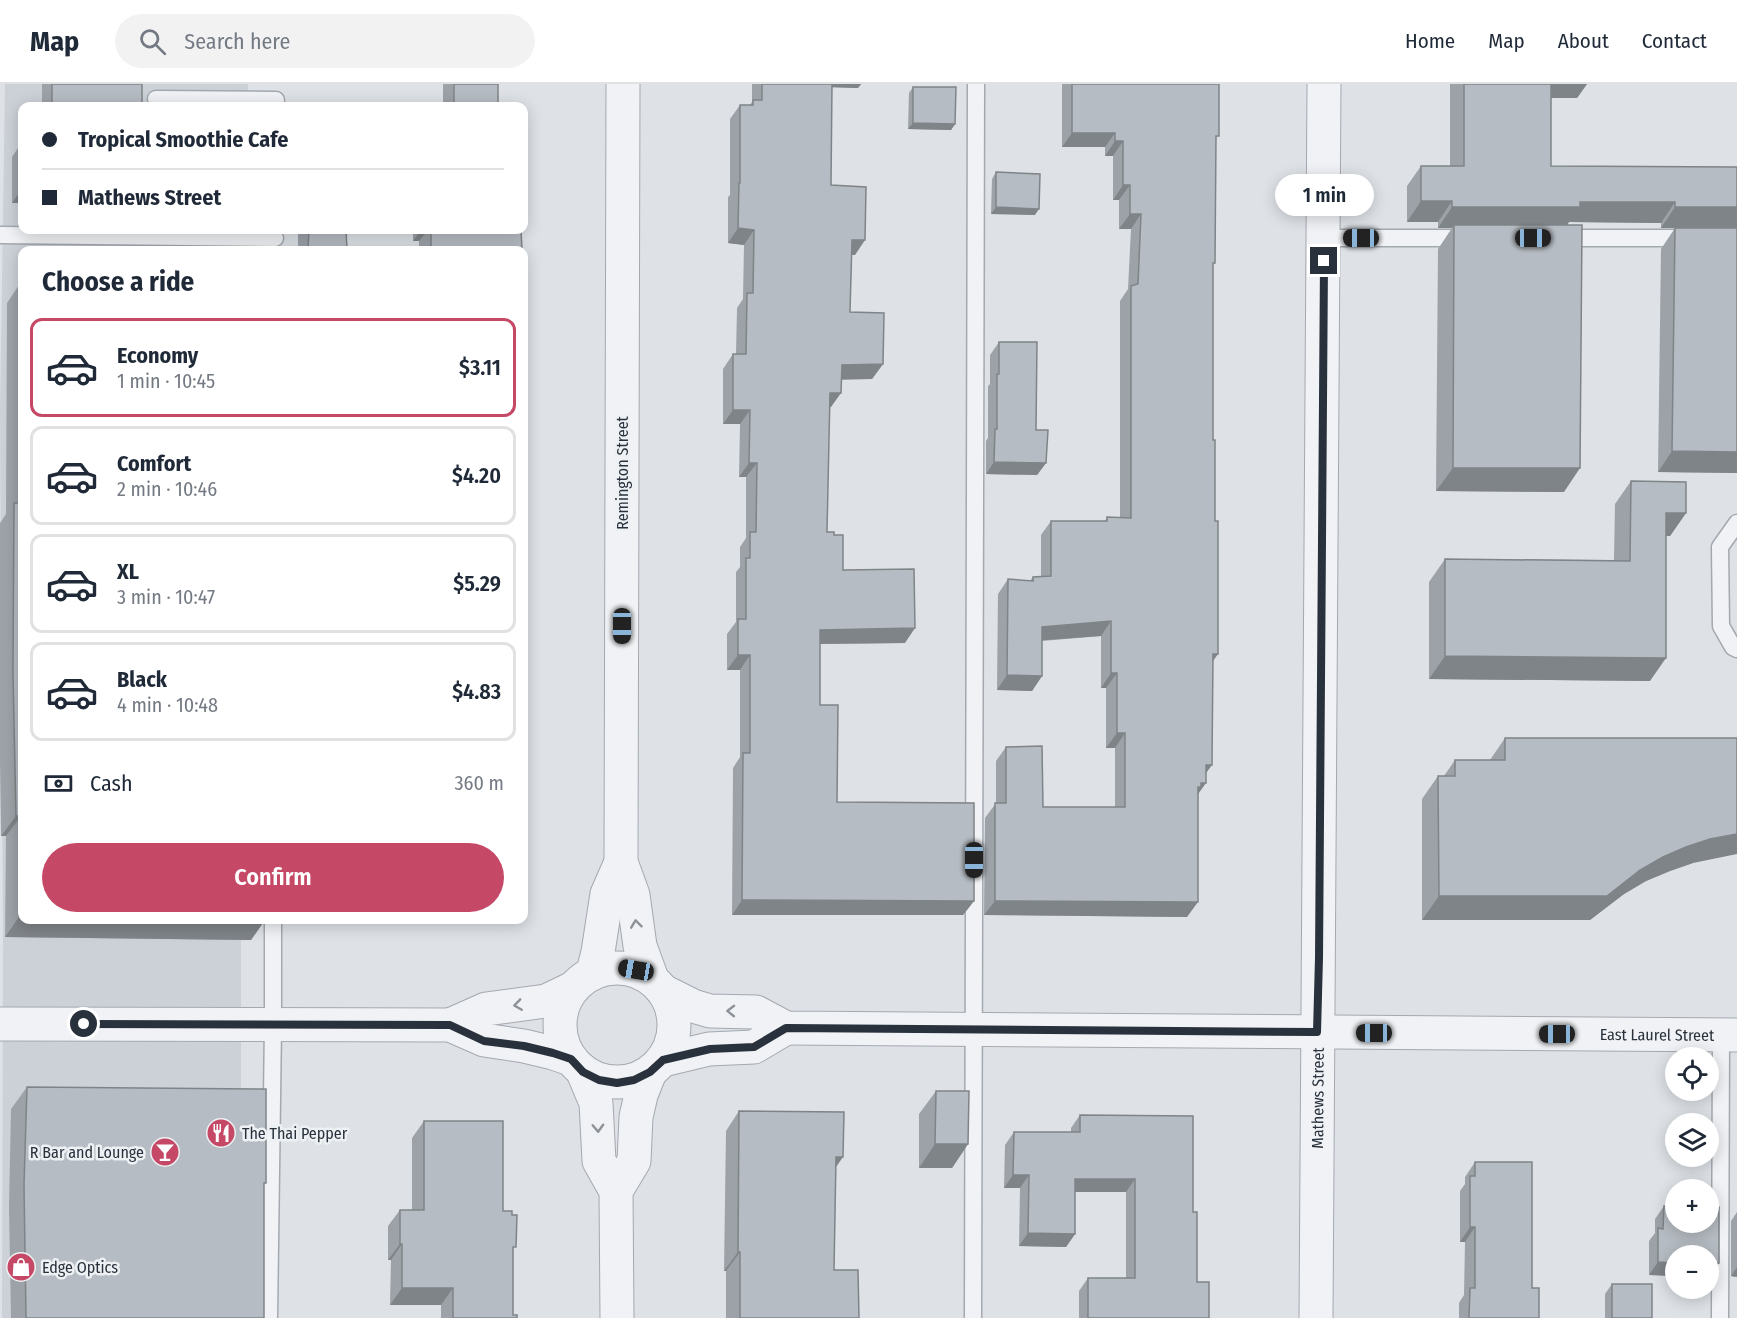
<!DOCTYPE html>
<meta charset="utf-8">
<style>
:root{--surface:#fff;--page:#f2f2f3;--text:#1f2937;--muted:#747a83;--line:#e0e1e3;--accent:#c54966}
body{margin:0;font-family:"Fira Sans Condensed",sans-serif;background:var(--page);color:var(--text);height:100vh;display:flex;flex-direction:column;font-size:22px;white-space:nowrap}
*{box-sizing:border-box;margin:0}
p{font-size:20px;color:var(--muted)}
.icon{flex:none;width:33px;height:33px;fill:none;stroke:currentColor;stroke-width:2;stroke-linecap:round;stroke-linejoin:round}
.map{position:relative;flex:1;overflow:hidden}
.panel{position:absolute;left:18px;top:162px;width:510px;height:678px;display:flex;flex-direction:column;background:var(--surface);border-radius:12px;box-shadow:0 3px 15px #0003}
.panel>*{flex:none}
.hud{position:absolute;left:18px;top:18px;width:510px;height:132px;border-radius:12px;box-shadow:0 3px 15px #0003;display:grid;align-content:center;height:132px;padding:0 24px;background:var(--surface)}
.buttons{position:absolute;left:1665px;top:963px;display:grid;gap:12px}
.buttons a{display:grid;place-items:center;width:54px;height:54px;border-radius:50%;background:var(--surface);box-shadow:0 3px 15px #0003;font-size:30px}
.end{position:absolute;width:27px;height:27px;margin:-14px;border:8px solid #28313c;background:#fff;box-shadow:0 0 0 3px #fff}
.from{border-radius:50%}
.bubble{position:absolute;height:42px;border-radius:21px;background:var(--surface);box-shadow:0 3px 15px #0003;font-size:20px;font-weight:600;line-height:42px;text-align:center}
.car{position:absolute;width:18px;height:36px;margin:-18px -9px;border-radius:8px;box-shadow:0 0 4px 2px #0007;background:linear-gradient(#222 24%,#8ab4d8 0 40%,#222 0 76%,#8ab4d8 0 86%,#222 0)}
.hud b{display:flex;align-items:center;gap:21px;height:57px;font-size:22px}
.hud b+b{border-top:2px solid var(--line)}
.hud i{width:15px;height:15px;background:var(--text)}
ul{padding:0;list-style:none}
li{display:flex;align-items:center;gap:18px;height:99px;margin:0 12px 9px;padding:0 12px;border:3px solid var(--line);border-radius:12px}
li div{flex:1}
li b{display:block;font-size:22px}
li em{font-style:normal;font-weight:600}
li.on{border-color:var(--accent)}
li>.icon{width:54px;height:54px;stroke-width:1.5}
h2{padding:0 24px;font-size:27px;line-height:72px}
.pay{display:flex;align-items:center;gap:15px;height:66px;padding:0 24px;font-size:22px}
.pay p{margin-inline-start:auto}
.action{display:flex;gap:12px;margin-top:auto;padding:12px 24px}
.action a{flex:1;height:69px;border-radius:36px;background:var(--accent);color:#fff;font-size:24px;font-weight:600;line-height:69px;text-align:center}
header{display:flex;align-items:center;gap:36px;box-sizing:border-box;height:84px;padding:0 30px;background:var(--surface);border-bottom:2px solid var(--line)}
header strong{font-size:28px}
nav{display:flex;gap:33px;margin-inline-start:auto;font-size:21px}
.search{width:420px;height:54px;background:var(--page);display:flex;align-items:center;gap:15px;box-sizing:border-box;padding:0 21px;border-radius:33px;color:var(--muted);font-size:22px}
.map>svg:first-child{display:block}
.built{fill:#ccd1d8}
.lines{fill:none;stroke-linecap:round;stroke-linejoin:round}
.service-casing{stroke:#a4a9b0;stroke-width:19}
.minor-casing{stroke:#a4a9b0;stroke-width:35}
.service{stroke:#f0f2f5;stroke-width:16}
.minor{stroke:#f0f2f5;stroke-width:33}
.wall{fill:#9da2a8}
.shaded-wall{fill:#7f8488}
.building{fill:#b6bcc3;stroke:#7f8488;stroke-width:1.5}
.oneway{stroke:#8c9298}
.route{stroke:#28313c;stroke-width:8}
.labels{text-anchor:middle;dominant-baseline:central;stroke-width:5;stroke-linejoin:round;paint-order:stroke}
.street-label{font-size:16px;fill:#28313c;stroke:#edf1f4}
.poi-label{font-size:16px;fill:#28313c;stroke:#edf1f4;text-anchor:start}
</style>
<header>
<strong>Map</strong>
<div class="search"><svg class="icon" aria-label="search" viewBox="0 0 24 24"><circle cx="10" cy="10" r="6"/><path d="M15 15l6 6"/></svg>Search here</div>
<nav><a>Home</a><a>Map</a><a>About</a><a>Contact</a></nav>
</header>
<div class="map">
<svg width="1737" height="1234" viewBox="0 0 1737 1234">
<rect width="100%" height="100%" fill="#dee2e7"/>
<polygon class="built" points="5,0 248,0 248,22 22,22 22,146 246,146 246,166 22,166 22,836 241,836 241,1234 2,1234 3,859 0,327"/>
<g class="lines">
<g class="service-casing">
<g id="service">
<polyline points="156,15 276,16"/>
<polyline points="0,151 275,154"/>
<polyline points="1324,154 1467,154"/>
<polyline points="1559,154 1689,154"/>
<polyline points="1737,439 1720,463 1721,542 1733,563 1737,565"/>
<polyline points="269,1234 273,941 273,836"/>
<polyline points="973,1234 976,0"/>
<polyline points="1720,1234 1721,951"/>
</g>
</g>
<g class="minor-casing">
<g id="minor">
<polyline points="623,0 621,778 633,811 640,862 652,895"/>
<circle cx="617" cy="941" r="57"/>
<polyline points="593,888 598,868 607,810 621,778"/>
<path id="s1" d="M665,908l28,14 17,5 46,1 30,16 951,7"/>
<polyline points="0,940 450,941 484,956 524,962 553,969 571,975"/>
<polyline points="450,941 486,925 546,917 573,904"/>
<polyline points="663,976 709,965 754,963 786,944"/>
<polyline points="583,988 596,1019 599,1077 616,1107 617,1234"/>
<polyline points="616,1107 634,1077 636,1033 641,1011 650,988"/>
<path id="s2" d="M1316,1234l8,-1234"/>
</g>
</g>
<use href="#service" class="service"/>
<use href="#minor" class="minor"/>
</g>
<g class="wall">
<rect x="42" y="0" width="100" height="22"/>
<rect x="443" y="0" width="55" height="22"/>
<polygon points="752,0 861,0 858,4 832,3 831,101 855,171 852,171 850,228 883,280 872,295 842,295 831,323 829,323 827,448 834,451 843,486 905,559 820,560 820,621 837,718 974,817 963,831 732,831 733,684 740,673 740,586 727,586 727,550 736,538 736,488 740,483 740,463 746,454 746,393 739,393 740,340 723,340 723,285 733,270 736,270 737,224 743,215 744,161 728,159 728,113 730,111 730,35 740,21 750,21 752,18"/>
<polygon points="1062,0 1219,0 1216,58 1213,182 1213,577 1206,689 1198,710 1187,833 984,831 985,734 996,719 996,677 1006,663 1043,723 1115,723 1115,664 1106,664 1106,604 1101,604 1101,552 1042,557 1042,592 1032,607 997,606 998,510 1008,495 1030,497 1033,493 1041,493 1041,451 1051,437 1105,437 1107,433 1120,434 1120,217 1128,205 1131,145 1119,145 1119,116 1113,116 1113,72 1105,72 1105,63 1062,63"/>
<polygon points="1450,0 1587,0 1577,14 1551,14 1551,82 1737,83 1737,144 1661,144 1661,139 1569,138 1567,141 1564,408 1436,407 1438,165 1452,144 1438,144 1438,138 1407,138 1407,102 1421,82 1450,82"/>
<polygon points="913,3 955,40 951,46 908,45 909,9"/>
<polygon points="22,58 22,119 12,119 12,73"/>
<polygon points="996,88 1035,131 991,130 992,95"/>
<polygon points="1675,144 1737,144 1737,389 1658,388 1661,165"/>
<polygon points="298,146 346,146 347,165 368,166 298,166"/>
<polygon points="413,146 521,146 522,166 419,166 419,157 413,157"/>
<polygon points="21,198 22,836 265,836 251,856 5,853 6,752 1,752 0,679 0,439 6,430 7,219"/>
<polygon points="999,258 1036,346 1046,379 1037,391 986,390 986,357 988,354 988,302 990,300 990,271"/>
<polygon points="1631,397 1686,429 1670,452 1666,452 1650,597 1429,595 1429,498 1445,475 1614,476 1615,420"/>
<polygon points="1505,654 1693,779 1670,787 1646,797 1624,810 1590,836 1422,836 1422,715 1438,692 1444,692 1455,676 1490,676"/>
<polygon points="27,1003 264,1101 264,1234 11,1234 9,1123 11,1025"/>
<polygon points="936,1007 968,1060 952,1084 919,1084 919,1030"/>
<polygon points="739,1027 835,1085 834,1186 859,1234 726,1234 726,1187 724,1187 726,1047"/>
<polygon points="1080,1031 1193,1128 1197,1198 1209,1234 1079,1234 1079,1207 1088,1194 1126,1194 1126,1108 1075,1108 1075,1150 1066,1163 1019,1162 1020,1104 1004,1104 1005,1061 1014,1048 1071,1048 1071,1044"/>
<polygon points="424,1037 503,1127 513,1167 513,1231 517,1234 441,1234 441,1221 390,1221 391,1176 388,1176 388,1142 400,1126 412,1126 412,1054"/>
<polygon points="1475,1078 1532,1204 1539,1234 1459,1234 1459,1219 1464,1211 1465,1158 1460,1158 1460,1107 1465,1100 1465,1093"/>
<polygon points="1664,1122 1676,1123 1676,1138 1708,1138 1708,1123 1719,1123 1719,1179 1710,1192 1708,1192 1708,1172 1676,1172 1676,1192 1649,1191 1649,1157 1655,1149 1655,1135"/>
<polygon points="1737,1128 1737,1193 1731,1192 1731,1137"/>
<polygon points="1612,1200 1652,1234 1605,1234 1605,1210"/>
</g>
<g class="shaded-wall">
<polygon points="824,0 861,0 858,4 822,3"/>
<polygon points="1546,0 1587,0 1577,14 1537,14"/>
<polygon points="913,39 955,40 951,46 908,45"/>
<polygon points="1072,49 1115,49 1105,63 1062,63"/>
<polygon points="1115,57 1123,57 1113,72 1105,72"/>
<polygon points="1123,101 1130,101 1119,116 1113,116"/>
<polygon points="22,105 22,119 12,119"/>
<polygon points="1421,117 1452,117 1438,138 1407,138"/>
<polygon points="1580,118 1675,118 1661,139 1569,138 1565,144 1454,141 1452,144 1438,144 1452,123"/>
<polygon points="996,123 1039,125 1035,131 991,130"/>
<polygon points="1675,123 1737,123 1737,144 1661,144"/>
<polygon points="1130,130 1141,130 1131,145 1119,145"/>
<polygon points="738,144 754,146 744,161 728,159"/>
<polygon points="421,146 428,146 419,157 413,157"/>
<polygon points="852,156 865,156 855,171 842,170"/>
<polygon points="883,280 872,295 832,296 842,281"/>
<polygon points="830,309 841,309 831,323 819,323"/>
<polygon points="733,326 750,326 740,340 723,340"/>
<polygon points="1672,367 1737,368 1737,389 1658,388"/>
<polygon points="994,378 1046,379 1037,391 986,390"/>
<polygon points="749,379 757,379 746,393 739,393"/>
<polygon points="1453,384 1580,384 1564,408 1436,407"/>
<polygon points="1666,429 1686,429 1670,452 1650,452"/>
<polygon points="1111,537 1101,552 1032,557 1042,543"/>
<polygon points="915,544 905,559 810,560 820,546"/>
<polygon points="1213,570 1218,570 1208,584"/>
<polygon points="738,571 750,571 740,586 727,586"/>
<polygon points="1445,572 1666,574 1650,597 1429,595"/>
<polygon points="1111,589 1117,589 1106,604 1101,604"/>
<polygon points="1007,591 1042,592 1032,607 997,606"/>
<polygon points="1117,649 1125,649 1115,664 1106,664"/>
<polygon points="1206,681 1212,681 1201,696"/>
<polygon points="1201,699 1206,699 1196,713 1188,718"/>
<polygon points="16,732 21,732 6,752 1,752"/>
<polygon points="1737,750 1737,770 1693,779 1670,787 1646,797 1624,810 1590,836 1422,836 1439,812 1640,786 1663,773 1686,763 1710,755"/>
<polygon points="742,816 974,817 963,831 732,831"/>
<polygon points="995,817 1198,818 1187,833 984,831"/>
<polygon points="19,833 22,833 22,836 265,836 251,856 5,853"/>
<polygon points="935,1060 968,1060 952,1084 919,1084"/>
<polygon points="836,1073 843,1073 829,1093"/>
<polygon points="1013,1091 1029,1091 1020,1104 1004,1104"/>
<polygon points="1075,1095 1135,1095 1126,1108 1066,1108"/>
<polygon points="1470,1143 1475,1143 1465,1158 1460,1158"/>
<polygon points="1028,1149 1075,1150 1066,1163 1019,1162"/>
<polygon points="400,1160 402,1160 391,1176 388,1176"/>
<polygon points="738,1168 740,1168 726,1187 724,1187"/>
<polygon points="1658,1178 1676,1179 1676,1192 1649,1191"/>
<polygon points="1708,1179 1719,1179 1710,1192 1708,1192"/>
<polygon points="1737,1183 1737,1193 1731,1192"/>
<polygon points="402,1204 453,1204 441,1221 390,1221"/>
</g>
<g class="building">
<rect x="52" y="0" width="90" height="22"/>
<rect x="454" y="0" width="44" height="22"/>
<polygon points="762,0 832,0 831,101 866,103 865,156 852,156 850,228 884,229 883,280 842,281 841,309 830,309 827,448 834,448 834,451 843,451 843,486 914,485 915,544 820,546 820,621 838,621 837,718 974,719 974,817 742,816 743,669 750,669 750,571 738,571 738,535 746,535 746,474 750,474 750,448 756,448 757,379 749,379 750,326 733,326 733,270 746,270 747,209 753,209 754,146 738,144 739,99 740,99 740,21 753,21 753,16 762,16"/>
<polygon points="1072,0 1219,0 1219,52 1216,52 1215,179 1213,179 1213,356 1215,356 1215,437 1218,437 1218,570 1213,570 1212,681 1206,681 1206,699 1201,699 1201,703 1198,703 1198,818 995,817 995,719 1006,719 1006,663 1042,662 1043,723 1125,723 1125,649 1117,649 1117,589 1111,589 1111,537 1042,543 1042,592 1007,591 1008,495 1033,497 1033,493 1051,492 1051,437 1107,437 1107,433 1131,434 1131,202 1138,200 1141,130 1130,130 1130,101 1123,101 1123,57 1115,57 1115,49 1072,49"/>
<polygon points="1464,0 1551,0 1551,82 1737,83 1737,123 1675,123 1675,118 1580,118 1580,123 1452,123 1452,117 1421,117 1421,82 1464,82"/>
<polygon points="913,3 956,3 955,40 913,39"/>
<polygon points="996,88 1040,90 1039,125 996,123"/>
<polygon points="1454,141 1582,141 1580,384 1453,384"/>
<polygon points="1675,144 1737,144 1737,368 1672,367"/>
<polygon points="309,146 346,146 347,165 368,165 368,166 305,166 305,164 308,164"/>
<polygon points="431,146 521,146 522,166 431,166"/>
<polygon points="21,198 22,198 22,833 19,833 21,732 16,732 13,589 14,419 21,419"/>
<polygon points="999,258 1037,258 1036,346 1048,346 1046,379 994,378 995,345 997,345 997,290 999,290"/>
<polygon points="1631,397 1686,398 1686,429 1666,429 1666,574 1445,572 1445,475 1630,477"/>
<polygon points="1505,654 1737,654 1737,750 1710,755 1686,763 1663,773 1640,786 1607,812 1439,812 1438,692 1455,692 1455,676 1505,676"/>
<polygon points="27,1003 266,1005 266,1099 264,1099 264,1234 26,1234 24,1101"/>
<polygon points="936,1007 969,1007 968,1060 935,1060"/>
<polygon points="739,1027 844,1028 843,1073 836,1073 834,1186 858,1186 859,1234 740,1234 740,1168 738,1168"/>
<polygon points="1080,1031 1193,1032 1193,1128 1197,1128 1197,1198 1209,1198 1209,1234 1088,1234 1088,1194 1135,1194 1135,1095 1075,1095 1075,1150 1028,1149 1029,1091 1013,1091 1014,1048 1080,1048"/>
<polygon points="424,1037 503,1037 503,1127 512,1127 512,1131 517,1131 516,1163 513,1163 513,1231 517,1231 517,1234 453,1234 453,1204 402,1204 402,1160 400,1160 400,1126 424,1126"/>
<polygon points="1475,1078 1532,1078 1532,1204 1539,1204 1539,1234 1469,1234 1470,1204 1475,1204 1475,1143 1470,1143 1470,1092 1475,1092"/>
<polygon points="1664,1122 1676,1123 1676,1138 1708,1138 1708,1123 1719,1123 1719,1179 1708,1179 1708,1172 1676,1172 1676,1179 1658,1178 1658,1144 1663,1145"/>
<rect x="1612" y="1200" width="40" height="34"/>
</g>
<defs><path id="oneway-chevron" d="M-2-3.5L2.5 0L-2 3.5" fill="none" stroke-width="1.6" stroke-linecap="round" stroke-linejoin="round" transform="scale(1.5)"/></defs>
<g class="oneway">
<use href="#oneway-chevron" transform="translate(636 840) rotate(-97)"/>
<use href="#oneway-chevron" transform="translate(518 921) rotate(172)"/>
<use href="#oneway-chevron" transform="translate(731 927) rotate(-179)"/>
<use href="#oneway-chevron" transform="translate(598 1044) rotate(88)"/>
</g>
<g class="lines">
<polyline class="route" points="84,940 450,941 484,957 524,962 553,969 571,975 583,988 599,996 617,999 634,996 650,988 663,976 710,965 754,963 786,944 1317,948 1319,874 1324,177"/>
</g>
<defs>
<g id="restaurant-disc" transform="scale(1.5)"><circle r="9.5" fill="#c54966" stroke="#edf1f4"/><path d="M-5-6h1v4h1v-4h1v4h1v-4h1v5L-1.5 .5V6h-2V.5L-5-1ZM5-6V6H3V1.5H1.5Q1.5-4 5-6Z" fill="#fff"/></g>
<g id="bar-disc" transform="scale(1.5)"><circle r="9.5" fill="#c54966" stroke="#edf1f4"/><path d="M-6-5H6L.8 .8V4.5H3.5V6h-7V4.5H-.8V.8Z" fill="#fff"/></g>
<g id="shop-disc" transform="scale(1.5)"><circle r="9.5" fill="#c54966" stroke="#edf1f4"/><path d="M-5-2.5h2.3a2.7 3.5 0 0 1 5.4 0H5L5.5 6h-11ZM-1.5-2.5h3a1.5 2.3 0 0 0-3 0Z" fill="#fff"/></g>
</defs>
<g fill-rule="evenodd">
<use href="#restaurant-disc" x="221" y="1049"/>
<use href="#bar-disc" x="165" y="1068"/>
<use href="#shop-disc" x="21" y="1183"/>
</g>
<g class="labels">
<g class="street-label">
<text transform="translate(622 389) rotate(-90)">Remington Street</text>
<text stroke="none"><textPath href="#s1" startOffset="1000">East Laurel Street</textPath></text>
<text stroke="none"><textPath href="#s2" startOffset="220">Mathews Street</textPath></text>
</g>
<g class="poi-label">
<text x="242" y="1049">The Thai Pepper</text>
<text x="144" y="1068" text-anchor="end">R Bar and Lounge</text>
<text x="42" y="1183">Edge Optics</text>
</g>
</g>
</svg>
<div class="buttons">
<a><svg class="icon" aria-label="locate" viewBox="0 0 24 24"><circle cx="12" cy="12" r="6"/><path d="M12 2v4M12 18v4M2 12h4M18 12h4"/></svg></a>
<a><svg class="icon" aria-label="layers" viewBox="0 0 24 24"><path d="M12 4l9 5-9 5-9-5zM3 14l9 5 9-5"/></svg></a>
<a>+</a>
<a>−</a>
</div>
<i class="end from" style="left:84px;top:940px"></i>
<i class="end" style="left:1324px;top:177px"></i>
<div class="bubble" style="left:1275px;top:90px;width:99px">1 min</div>
<i class="car" style="left:1361px;top:154px;rotate:270deg"></i>
<i class="car" style="left:1533px;top:154px;rotate:90deg"></i>
<i class="car" style="left:622px;top:542px;rotate:180deg"></i>
<i class="car" style="left:974px;top:776px;rotate:180deg"></i>
<i class="car" style="left:636px;top:886px;rotate:280deg"></i>
<i class="car" style="left:1374px;top:949px;rotate:270deg"></i>
<i class="car" style="left:1557px;top:950px;rotate:270deg"></i>
<div class="hud">
<b><i class="from"></i>Tropical Smoothie Cafe</b>
<b><i></i>Mathews Street</b>
</div>
<section class="panel">
<h2>Choose a ride</h2>
<ul>
<li class="on"><svg class="icon" aria-label="car" viewBox="0 0 24 24"><path d="M5 17H2v-5l4-1 3-4h7l3 4 3 1v5h-3M9 17h6M6 11h13"/><circle cx="7" cy="17" r="2"/><circle cx="17" cy="17" r="2"/></svg><div><b>Economy</b><p>1 min · 10:45</p></div><em>$3.11</em></li>
<li><svg class="icon" aria-label="car" viewBox="0 0 24 24"><path d="M5 17H2v-5l4-1 3-4h7l3 4 3 1v5h-3M9 17h6M6 11h13"/><circle cx="7" cy="17" r="2"/><circle cx="17" cy="17" r="2"/></svg><div><b>Comfort</b><p>2 min · 10:46</p></div><em>$4.20</em></li>
<li><svg class="icon" aria-label="car" viewBox="0 0 24 24"><path d="M5 17H2v-5l4-1 3-4h7l3 4 3 1v5h-3M9 17h6M6 11h13"/><circle cx="7" cy="17" r="2"/><circle cx="17" cy="17" r="2"/></svg><div><b>XL</b><p>3 min · 10:47</p></div><em>$5.29</em></li>
<li><svg class="icon" aria-label="car" viewBox="0 0 24 24"><path d="M5 17H2v-5l4-1 3-4h7l3 4 3 1v5h-3M9 17h6M6 11h13"/><circle cx="7" cy="17" r="2"/><circle cx="17" cy="17" r="2"/></svg><div><b>Black</b><p>4 min · 10:48</p></div><em>$4.83</em></li>
</ul>
<div class="pay"><svg class="icon" aria-label="cash" viewBox="0 0 24 24"><path d="M3 7h18v10H3z"/><circle cx="12" cy="12" r="2"/></svg>Cash<p>360 m</p></div>
<div class="action"><a>Confirm</a></div>
</section>
</div>
